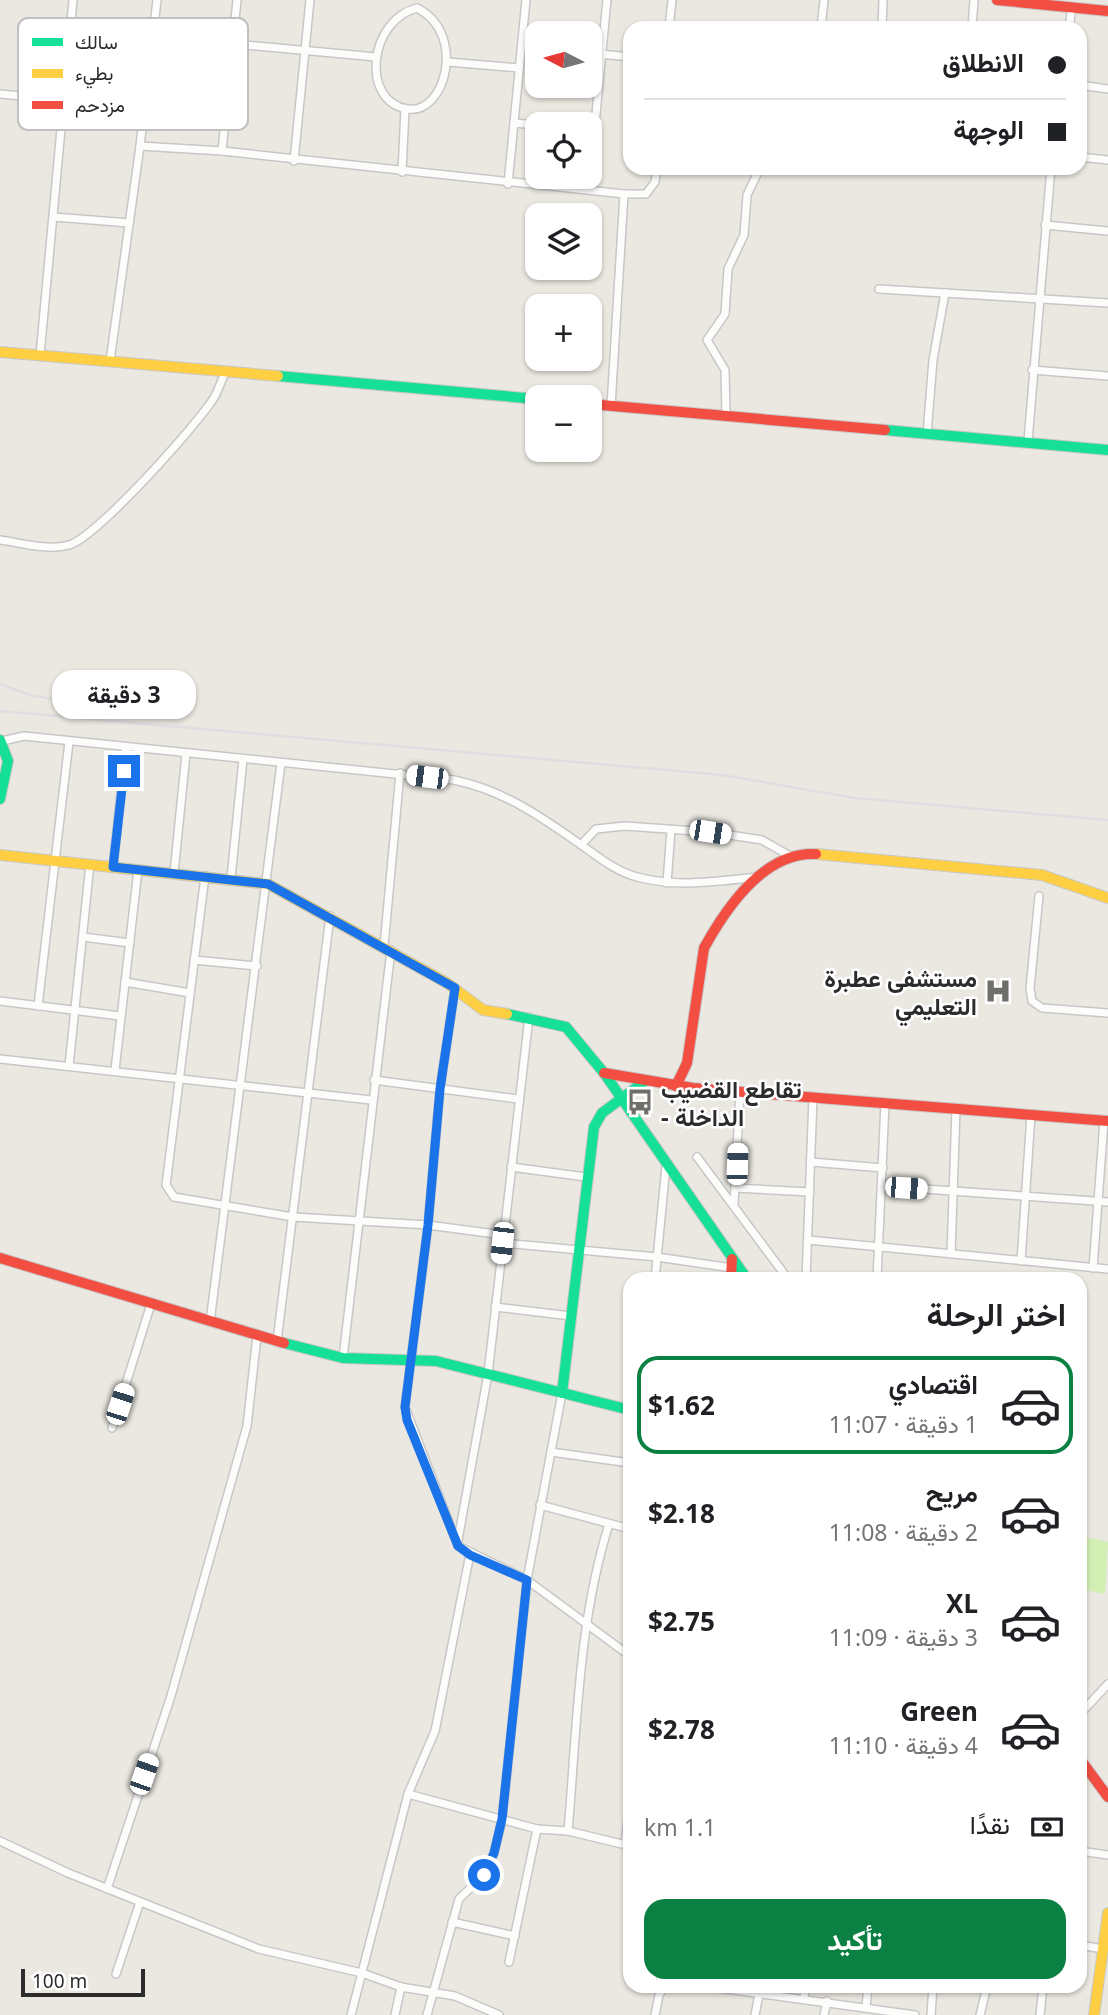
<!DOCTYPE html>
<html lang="ar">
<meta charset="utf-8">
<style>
:root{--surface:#fff;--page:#f6f6f6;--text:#202124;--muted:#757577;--line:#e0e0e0;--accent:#0b8043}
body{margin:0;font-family:"Noto Sans",Vazirmatn,sans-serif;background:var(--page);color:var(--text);direction:rtl;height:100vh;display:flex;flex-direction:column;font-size:26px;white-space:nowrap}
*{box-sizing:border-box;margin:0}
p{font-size:23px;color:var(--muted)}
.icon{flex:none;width:38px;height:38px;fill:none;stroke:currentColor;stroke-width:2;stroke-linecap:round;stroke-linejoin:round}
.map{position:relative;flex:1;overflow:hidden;direction:ltr}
.sheet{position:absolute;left:623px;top:1272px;width:464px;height:721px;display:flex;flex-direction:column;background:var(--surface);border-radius:21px;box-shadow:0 2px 5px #0004;direction:rtl}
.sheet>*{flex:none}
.hud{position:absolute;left:623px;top:21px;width:464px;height:154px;border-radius:21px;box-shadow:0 2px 5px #0004;direction:rtl;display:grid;align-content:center;height:154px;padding:0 21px;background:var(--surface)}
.needle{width:46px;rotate:276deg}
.buttons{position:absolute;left:525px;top:21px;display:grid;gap:14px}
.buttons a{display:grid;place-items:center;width:77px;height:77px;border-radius:14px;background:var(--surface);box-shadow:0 2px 5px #0004;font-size:35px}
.scale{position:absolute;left:21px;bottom:18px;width:124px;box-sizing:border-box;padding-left:7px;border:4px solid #2c2c2c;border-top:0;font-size:19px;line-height:24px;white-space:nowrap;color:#2c2c2c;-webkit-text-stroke:5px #fff;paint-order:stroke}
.end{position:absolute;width:32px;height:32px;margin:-16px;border:9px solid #1a73e8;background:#fff;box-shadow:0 0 0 4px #fff}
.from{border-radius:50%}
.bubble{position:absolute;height:49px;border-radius:21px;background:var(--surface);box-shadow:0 2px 5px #0004;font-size:23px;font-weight:700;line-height:49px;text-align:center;direction:rtl}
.car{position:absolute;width:21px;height:42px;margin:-21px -10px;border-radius:9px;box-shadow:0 0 5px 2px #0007;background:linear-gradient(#fff 24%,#345 0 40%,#fff 0 76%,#345 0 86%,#fff 0)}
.hud b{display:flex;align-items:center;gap:24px;height:66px;font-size:26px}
.hud b+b{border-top:2px solid var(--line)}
.hud i{width:18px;height:18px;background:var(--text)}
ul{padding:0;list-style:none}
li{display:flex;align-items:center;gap:21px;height:98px;margin:0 14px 10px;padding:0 7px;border:4px solid transparent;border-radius:21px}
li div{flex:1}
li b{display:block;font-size:26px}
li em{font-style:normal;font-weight:700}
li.on{border-color:var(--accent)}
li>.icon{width:63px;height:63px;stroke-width:1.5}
h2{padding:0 21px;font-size:32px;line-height:84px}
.pay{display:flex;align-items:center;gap:18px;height:77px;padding:0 21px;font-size:26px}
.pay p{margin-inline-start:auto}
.primary-button{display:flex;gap:14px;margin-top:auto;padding:14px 21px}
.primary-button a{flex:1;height:80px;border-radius:21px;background:var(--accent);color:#fff;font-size:28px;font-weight:700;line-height:80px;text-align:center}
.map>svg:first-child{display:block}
.pitch{fill:#d3efb4}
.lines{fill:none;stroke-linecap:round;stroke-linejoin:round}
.street-casing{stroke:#c8c7c7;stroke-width:10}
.fast-casing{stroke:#c8c7c7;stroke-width:12}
.slow-casing{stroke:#c8c7c7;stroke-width:12}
.jam-casing{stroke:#c8c7c7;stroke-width:12}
.street{stroke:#fcfcfa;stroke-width:7}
.fast{stroke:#16e098;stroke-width:10}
.slow{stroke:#ffcf43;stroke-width:10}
.jam{stroke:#f24e42;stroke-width:10}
.rail{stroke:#dedee0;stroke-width:2.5}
.route{stroke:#1a73e8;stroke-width:9}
.labels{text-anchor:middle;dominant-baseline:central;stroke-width:5;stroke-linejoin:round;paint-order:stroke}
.poi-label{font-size:24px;font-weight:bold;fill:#2c2c2c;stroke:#fff;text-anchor:end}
.key{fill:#fff;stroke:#c0c0c0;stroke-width:2}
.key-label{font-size:19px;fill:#2c2c2c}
</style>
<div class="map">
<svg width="1108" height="2015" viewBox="0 0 1108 2015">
<rect width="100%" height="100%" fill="#ebe8e1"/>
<polygon class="pitch" points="1080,1536 1108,1542 1105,1594 1080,1589"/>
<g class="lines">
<g class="street-casing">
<g id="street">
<path d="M417,8c50,25 29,107 -10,101 -47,-8 -38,-89 10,-101z"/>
<polyline points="669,28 672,0"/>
<polyline points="821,28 824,0"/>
<polyline points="882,28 883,0"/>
<polyline points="972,28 974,0"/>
<polyline points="1069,28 1072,7"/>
<polyline points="70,29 376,57"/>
<polyline points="522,46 537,48"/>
<polyline points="590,53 630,57"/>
<polyline points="448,62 519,68"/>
<polyline points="1080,85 1108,89"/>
<polyline points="0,94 64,100"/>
<polyline points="514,123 537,125"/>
<polyline points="140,146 222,151 624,194 646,194 655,182 657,168"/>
<polyline points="222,151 237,0"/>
<polyline points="1080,157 1108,160"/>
<polyline points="294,161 310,0"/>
<polyline points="402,172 405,109"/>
<polyline points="590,176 607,0"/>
<polyline points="508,184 526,0"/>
<polyline points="54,217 129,223"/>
<polyline points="1045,225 1108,231"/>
<polyline points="879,289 1108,303"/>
<polyline points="40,355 73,0"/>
<polyline points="110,361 140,146 157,0"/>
<polyline points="1032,370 1108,376"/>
<polyline points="611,406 624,194"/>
<polyline points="726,416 725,370 707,340 725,314 728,269 744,235 747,195 760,168"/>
<polyline points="927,434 933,360 945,293"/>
<polyline points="1028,441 1051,168"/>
<path d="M0,540c22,3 48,11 69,5 27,-7 131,-123 146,-149 4,-8 7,-17 11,-25"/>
<path d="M2,741l22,-5 430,44c48,10 83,34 123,62 19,13 37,29 60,35 41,11 80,4 122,0"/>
<polyline points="581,845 596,829 625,826 710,832 762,840 790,856"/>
<polyline points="113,867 126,747"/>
<polyline points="174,873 186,754"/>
<polyline points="205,876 166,1185 174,1197 293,1217 428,1225 503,1235"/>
<polyline points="231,878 243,759"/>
<polyline points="667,883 671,830"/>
<polyline points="1039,896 1030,988 1032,1001 1042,1008 1108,1013"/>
<polyline points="83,937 130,943"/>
<polyline points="384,946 400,773"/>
<polyline points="194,960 257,966"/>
<polyline points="125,982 190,993"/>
<polyline points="455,988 440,1089 428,1225 405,1407 458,1546 527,1580 630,1656"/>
<polyline points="0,1001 120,1016"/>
<polyline points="38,1006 69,742"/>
<polyline points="0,1059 371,1100"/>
<polyline points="69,1066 90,864"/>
<polyline points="115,1070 138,870"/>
<polyline points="374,1080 518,1099"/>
<polyline points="697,1157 788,1279"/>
<polyline points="811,1162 883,1168"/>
<polyline points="511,1167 586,1177"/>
<polyline points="882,1186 1108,1202"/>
<polyline points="736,1188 810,1192"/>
<polyline points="734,1204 740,1092"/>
<polyline points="808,1240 1108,1269"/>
<polyline points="502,1243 657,1257 732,1268"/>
<polyline points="951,1254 956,1109"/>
<polyline points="1021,1261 1031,1115"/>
<polyline points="1093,1268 1104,1121"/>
<polyline points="655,1279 666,1166"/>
<polyline points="806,1279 813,1098"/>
<polyline points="877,1279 885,1103"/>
<polyline points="495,1307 571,1316"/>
<polyline points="210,1322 281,763"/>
<polyline points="277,1341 330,916"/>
<polyline points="343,1358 391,950"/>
<polyline points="112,1428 151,1304"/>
<polyline points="551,1452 630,1463"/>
<polyline points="540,1505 630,1529"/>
<polyline points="458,1540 488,1374 529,1017"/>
<polyline points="1080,1714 1108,1684"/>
<polyline points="408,1794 537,1829 568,1831 630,1846"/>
<path d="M568,1831c9,-103 10,-208 41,-307"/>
<polyline points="0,1841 68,1873 259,1949 362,1973 401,1987 455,1996 499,2015"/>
<polyline points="625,1845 630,1802"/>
<polyline points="1080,1851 1108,1855"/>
<polyline points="107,1889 171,1696 247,1426 257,1336"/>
<polyline points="452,1922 515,1936"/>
<polyline points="1080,1945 1103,1949"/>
<polyline points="509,1962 537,1829"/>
<polyline points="116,1974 140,1902"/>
<polyline points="704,1986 915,2015"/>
<polyline points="804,1998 805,1986"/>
<polyline points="866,2007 868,1986"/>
<polyline points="351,2015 408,1794 435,1731 470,1554"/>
<polyline points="395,2015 401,1987"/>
<polyline points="427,2015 459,1899 484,1875 494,1853 502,1820 527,1580 562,1393"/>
<polyline points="655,2015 659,1995 665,1986"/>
<polyline points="755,2015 759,1994"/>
<polyline points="824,2015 827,2001"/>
<polyline points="931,2015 933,1986"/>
<polyline points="980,2015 987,1986"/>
<polyline points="1040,2015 1043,1986"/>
</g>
</g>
<g class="fast-casing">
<g id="fast">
<polyline points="278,376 537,399"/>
<polyline points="885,430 1108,450"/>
<polyline points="0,740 8,761 0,799"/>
<polyline points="507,1014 566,1027 604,1073 747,1279"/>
<polyline points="284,1343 343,1358 436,1361 630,1410"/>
<polyline points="562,1393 594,1127 602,1113 645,1081"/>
</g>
</g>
<g class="slow-casing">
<g id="slow">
<polyline points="0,352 278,376"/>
<polyline points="816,854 1042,875 1108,898"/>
<polyline points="0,855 268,884 447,983 483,1010 507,1014"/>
<polyline points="1094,2015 1108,1913"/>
</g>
</g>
<g class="jam-casing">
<g id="jam">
<polyline points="997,0 1108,11"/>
<polyline points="590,404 885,430"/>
<polyline points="604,1073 693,1088 1108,1121"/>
<path d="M676,1086l11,-23 17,-115c22,-40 61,-97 112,-94"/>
<polyline points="0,1258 284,1343"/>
<polyline points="731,1279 732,1259"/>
<polyline points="1080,1759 1108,1797"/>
</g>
</g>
<use href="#street" class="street"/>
<use href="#fast" class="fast"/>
<use href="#slow" class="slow"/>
<use href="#jam" class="jam"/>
<g class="rail">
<polyline points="0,684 30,695 112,710"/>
<polyline points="0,711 644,768 722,775 855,798 1108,820"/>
</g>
</g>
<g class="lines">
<polyline class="route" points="124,771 113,867 268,884 455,988 440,1089 428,1225 405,1407 407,1420 458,1546 470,1555 527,1580 502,1819 494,1853 484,1875"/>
</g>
<defs>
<g id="hospital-bare" transform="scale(2.1)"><path d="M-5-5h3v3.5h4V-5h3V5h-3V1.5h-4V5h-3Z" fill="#6f6e6b" stroke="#fff" stroke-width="2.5" paint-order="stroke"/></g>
<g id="bus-bare" transform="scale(2.1)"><path d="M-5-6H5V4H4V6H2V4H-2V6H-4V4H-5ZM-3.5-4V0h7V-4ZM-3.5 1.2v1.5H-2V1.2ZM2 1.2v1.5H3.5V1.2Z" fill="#6f6e6b" stroke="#fff" stroke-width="2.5" paint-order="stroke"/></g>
</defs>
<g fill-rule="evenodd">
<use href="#hospital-bare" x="998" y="991"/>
<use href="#bus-bare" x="640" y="1102"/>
</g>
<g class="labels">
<g class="poi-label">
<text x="977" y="977">مستشفى عطبرة<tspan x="977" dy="28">التعليمي</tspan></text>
<text x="661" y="1088" text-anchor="start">تقاطع القضيب<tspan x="661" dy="28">- الداخلة</tspan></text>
</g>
</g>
<rect x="18" y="18" width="230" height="112" rx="10" class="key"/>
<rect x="32" y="38" width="31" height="8" fill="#16e098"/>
<rect x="32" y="69" width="31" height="9" fill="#ffcf43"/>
<rect x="32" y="101" width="31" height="8" fill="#f24e42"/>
<g class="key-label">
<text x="75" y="49">سالك</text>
<text x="75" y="80">بطيء</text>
<text x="75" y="112">مزدحم</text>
</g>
</svg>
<div class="buttons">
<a><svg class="needle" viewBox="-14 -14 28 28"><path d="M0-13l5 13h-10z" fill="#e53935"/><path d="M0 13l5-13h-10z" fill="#757577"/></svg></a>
<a><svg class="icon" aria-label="locate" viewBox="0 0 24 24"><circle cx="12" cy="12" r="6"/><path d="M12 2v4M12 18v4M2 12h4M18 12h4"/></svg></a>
<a><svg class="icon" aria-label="layers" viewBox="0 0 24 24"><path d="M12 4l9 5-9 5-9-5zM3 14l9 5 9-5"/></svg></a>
<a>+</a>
<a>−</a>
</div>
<div class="scale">100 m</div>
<i class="end from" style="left:484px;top:1875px"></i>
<i class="end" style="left:124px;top:771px"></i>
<div class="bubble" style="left:52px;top:670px;width:144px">3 دقيقة</div>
<i class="car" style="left:427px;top:777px;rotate:277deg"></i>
<i class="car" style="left:710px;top:832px;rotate:99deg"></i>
<i class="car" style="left:737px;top:1164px;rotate:2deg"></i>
<i class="car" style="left:906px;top:1188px;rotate:94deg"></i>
<i class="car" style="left:502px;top:1243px;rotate:186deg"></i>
<i class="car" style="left:120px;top:1404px;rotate:18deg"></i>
<i class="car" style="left:144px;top:1774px;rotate:19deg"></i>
<div class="hud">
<b><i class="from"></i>الانطلاق</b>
<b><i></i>الوجهة</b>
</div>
<section class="sheet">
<h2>اختر الرحلة</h2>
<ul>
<li class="on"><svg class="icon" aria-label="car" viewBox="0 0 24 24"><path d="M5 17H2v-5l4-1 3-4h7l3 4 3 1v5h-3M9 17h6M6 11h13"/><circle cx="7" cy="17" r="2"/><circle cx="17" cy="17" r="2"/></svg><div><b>اقتصادي</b><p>1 دقيقة · 11:07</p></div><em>$1.62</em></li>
<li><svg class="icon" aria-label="car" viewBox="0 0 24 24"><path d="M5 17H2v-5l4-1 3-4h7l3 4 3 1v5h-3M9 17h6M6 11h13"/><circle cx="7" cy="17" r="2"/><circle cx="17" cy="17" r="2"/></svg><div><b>مريح</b><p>2 دقيقة · 11:08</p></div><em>$2.18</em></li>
<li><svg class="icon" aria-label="car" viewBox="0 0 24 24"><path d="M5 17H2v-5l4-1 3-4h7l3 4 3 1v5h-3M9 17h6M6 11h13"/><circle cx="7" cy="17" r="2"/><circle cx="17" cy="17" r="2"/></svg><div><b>XL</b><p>3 دقيقة · 11:09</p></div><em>$2.75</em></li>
<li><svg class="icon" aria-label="car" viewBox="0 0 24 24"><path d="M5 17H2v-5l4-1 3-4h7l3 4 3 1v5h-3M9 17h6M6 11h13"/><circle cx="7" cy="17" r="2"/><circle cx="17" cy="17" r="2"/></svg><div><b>Green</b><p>4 دقيقة · 11:10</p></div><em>$2.78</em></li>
</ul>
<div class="pay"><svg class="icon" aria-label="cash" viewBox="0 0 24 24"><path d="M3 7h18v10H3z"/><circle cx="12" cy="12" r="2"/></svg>نقدًا<p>1.1 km</p></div>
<div class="primary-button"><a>تأكيد</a></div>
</section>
</div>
